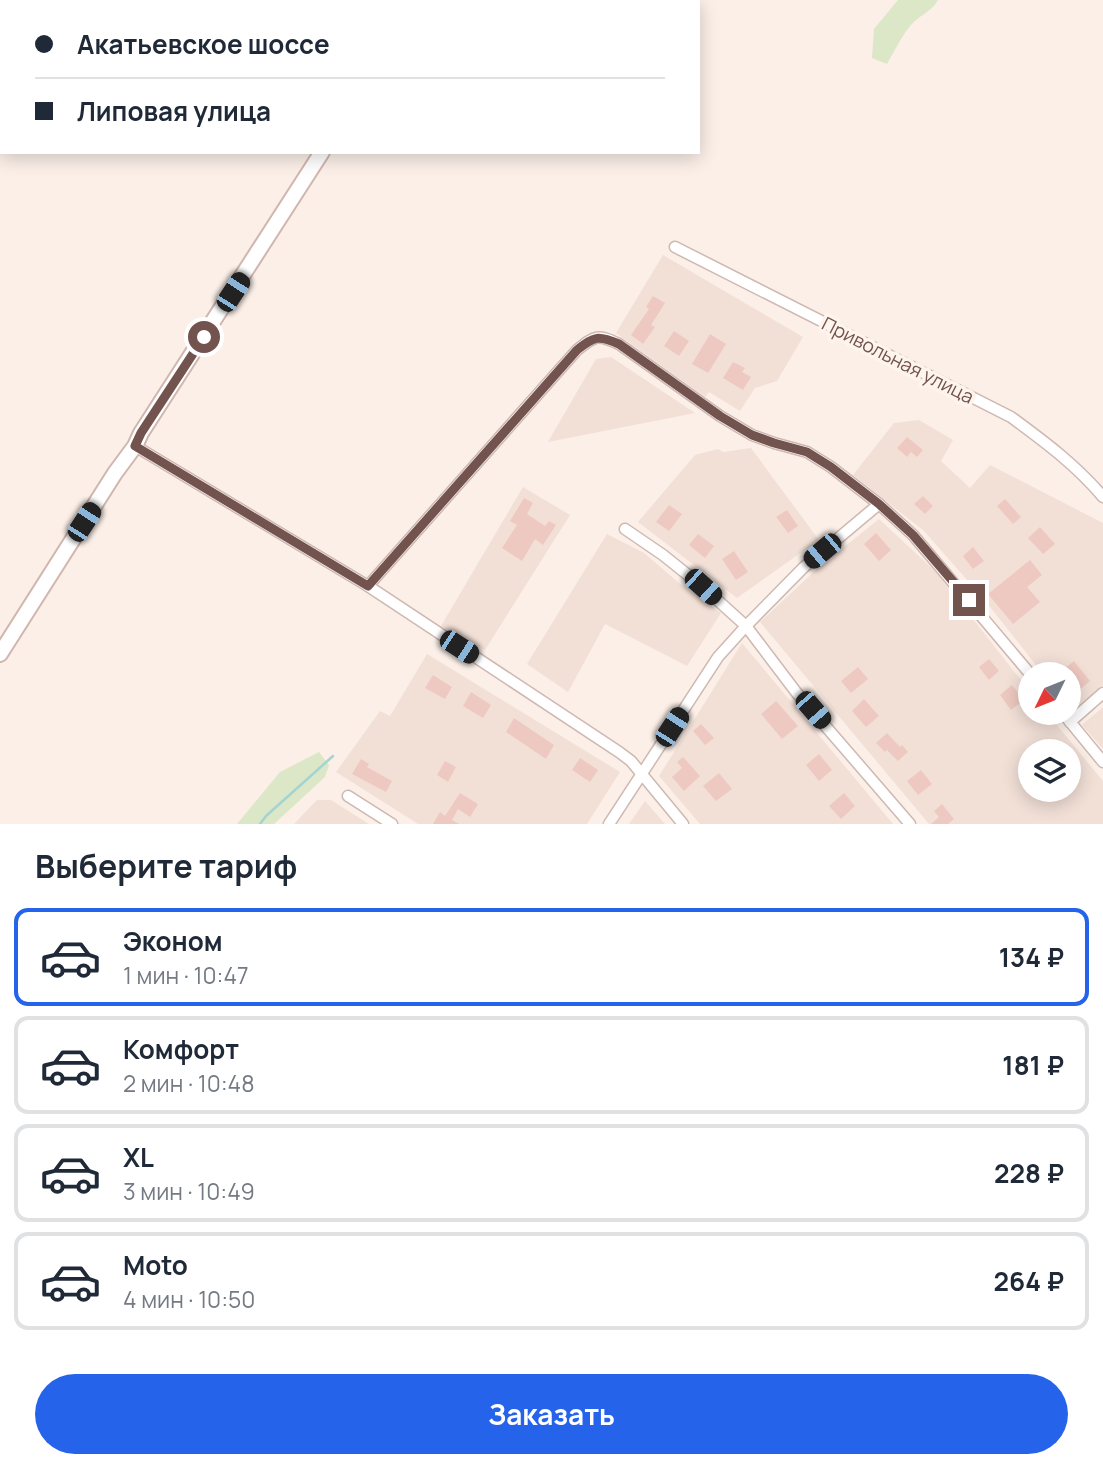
<!DOCTYPE html>
<html lang="ru">
<meta charset="utf-8">
<style>
:root{--surface:#fff;--page:#f6f6f7;--text:#1f2937;--muted:#747a83;--line:#e0e1e3;--accent:#2563eb}
body{margin:0;font-family:Manrope,sans-serif;background:var(--page);color:var(--text);height:100vh;display:flex;flex-direction:column;font-size:26px;white-space:nowrap}
*{box-sizing:border-box;margin:0}
p{font-size:23px;color:var(--muted)}
.icon{flex:none;width:38px;height:38px;fill:none;stroke:currentColor;stroke-width:2;stroke-linecap:round;stroke-linejoin:round}
.map{position:relative;height:824px;overflow:hidden}
.details{display:flex;flex-direction:column;background:var(--surface);flex:1}
.details>*{flex:none}
.guide{position:absolute;left:0px;top:0px;width:700px;height:154px;box-shadow:0 4px 18px #0003;display:grid;align-content:center;height:154px;padding:0 35px;background:var(--surface)}
.needle{width:46px;rotate:227deg}
.tools{position:absolute;left:1018px;top:662px;display:grid;gap:14px}
.tools a{display:grid;place-items:center;width:63px;height:63px;border-radius:50%;background:var(--surface);box-shadow:0 4px 18px #0003;font-size:35px}
.end{position:absolute;width:32px;height:32px;margin:-16px;border:9px solid #73534e;background:#fff;box-shadow:0 0 0 4px #fff}
.from{border-radius:50%}
.car{position:absolute;width:21px;height:42px;margin:-21px -10px;border-radius:9px;box-shadow:0 0 5px 2px #0007;background:linear-gradient(#222 24%,#8ab4d8 0 40%,#222 0 76%,#8ab4d8 0 86%,#222 0)}
.guide b{display:flex;align-items:center;gap:24px;height:66px;font-size:26px}
.guide b+b{border-top:2px solid var(--line)}
.guide i{width:18px;height:18px;background:var(--text)}
ul{padding:0;list-style:none}
li{display:flex;align-items:center;gap:21px;height:98px;margin:0 14px 10px;padding:0 21px;border:4px solid var(--line);border-radius:14px}
li div{flex:1}
li b{display:block;font-size:26px}
li em{font-style:normal;font-weight:700}
li.current{border-color:var(--accent)}
li>.icon{width:63px;height:63px;stroke-width:1.5}
h2{padding:0 35px;font-size:32px;line-height:84px}
.button{display:flex;gap:14px;margin-top:auto;padding:14px 35px}
.button a{flex:1;height:80px;border-radius:42px;background:var(--accent);color:#fff;font-size:28px;font-weight:700;line-height:80px;text-align:center}
.map>svg:first-child{display:block}
.residential{fill:#f2e0d7;fill-rule:evenodd}
.green{fill:#dbe7c7}
.lines{fill:none;stroke-linecap:round;stroke-linejoin:round}
.stream{stroke:#a4d4d1;stroke-width:2.5}
.building{fill:#eec9c1}
.street-casing{stroke:#ceb8b1;stroke-width:13}
.secondary-casing{stroke:#d0b6af;stroke-width:18}
.street{stroke:#fff;stroke-width:10}
.secondary{stroke:#fff;stroke-width:14}
.route{stroke:#73534e;stroke-width:9}
.labels{text-anchor:middle;dominant-baseline:central;stroke-width:7;stroke-linejoin:round;paint-order:stroke}
.street-label{font-size:19px;fill:#73534e;stroke:#fef4ee}
</style>
<div class="map">
<svg width="1103" height="824" viewBox="0 0 1103 824">
<rect width="100%" height="100%" fill="#fbefe8"/>
<g class="residential">
<polygon points="663,255 803,337 777,381 755,388 740,411 709,392 705,397 616,333"/>
<polygon points="611,357 695,413 548,442 596,359"/>
<polygon points="919,420 953,440 941,461 970,488 990,465 1103,523 1103,685 1072,711 1069,707 1069,674 1043,674 983,598 924,531 853,475 894,423"/>
<polygon points="751,448 819,540 737,598 638,522 695,455 718,449 723,452"/>
<polygon points="523,487 570,515 485,650 441,626"/>
<path d="M879,519l58,54 94,120v19h15l57,69v43h-174l-169,-202 59,-55zM1031,751h38v38h-38z"/>
<polygon points="607,534 644,553 679,583 721,613 687,666 605,624 568,692 527,664"/>
<polygon points="742,643 893,824 700,824 659,776"/>
<polygon points="427,654 620,772 587,824 418,824 336,772 380,711 390,716"/>
<polygon points="1103,707 1103,749 1082,725"/>
<polygon points="317,800 331,800 369,824 294,824"/>
<polygon points="645,801 665,824 629,824"/>
</g>
<g class="green">
<path d="M898,0h40c-6,12 -19,15 -28,26 -9,11 -16,26 -23,38l-15,-6 2,-29z"/>
<polygon points="319,752 329,765 325,777 274,824 237,824 280,772"/>
</g>
<g class="lines">
<polyline class="stream" points="260,824 266,816 333,756"/>
</g>
<g class="building">
<polygon points="653,296 665,303 651,325 655,327 643,344 631,335 649,309 646,307"/>
<polygon points="674,331 689,341 679,356 664,346"/>
<polygon points="710,334 726,344 708,373 692,364"/>
<polygon points="733,362 745,368 742,372 751,377 743,390 723,378"/>
<polygon points="907,437 923,450 917,457 911,452 907,457 897,448"/>
<polygon points="923,496 933,506 925,514 914,504"/>
<polygon points="524,498 533,503 527,514 545,526 549,521 556,525 543,545 535,539 522,561 502,548 517,525 510,521"/>
<polygon points="1005,499 1021,517 1013,524 997,506"/>
<polygon points="669,505 682,514 669,531 656,522"/>
<polygon points="787,510 798,526 788,533 776,517"/>
<polygon points="1040,527 1055,544 1043,554 1028,538"/>
<polygon points="876,533 891,550 879,561 864,544"/>
<polygon points="698,534 714,546 705,558 689,545"/>
<polygon points="973,547 984,561 973,569 963,556"/>
<polygon points="734,551 748,572 736,580 722,559"/>
<polygon points="1030,560 1042,575 1027,587 1040,602 1013,624 988,594"/>
<polygon points="989,659 999,671 989,680 979,667"/>
<polygon points="1074,661 1090,681 1076,693 1069,685 1069,674 1058,674"/>
<polygon points="858,667 868,679 851,693 841,681"/>
<polygon points="433,675 452,687 445,699 425,688"/>
<polygon points="1012,685 1024,700 1011,710 1000,695"/>
<polygon points="471,692 491,705 483,718 463,706"/>
<polygon points="864,699 879,716 866,727 852,711"/>
<polygon points="776,701 798,726 782,739 761,714"/>
<polygon points="514,718 554,745 546,759 506,732"/>
<polygon points="701,724 714,738 705,745 693,731"/>
<polygon points="887,733 900,747 902,745 908,752 898,761 887,750 885,752 876,743"/>
<polygon points="819,754 832,770 819,781 806,765"/>
<polygon points="683,757 700,776 684,791 672,777 682,768 677,762"/>
<polygon points="580,758 598,770 590,782 572,770"/>
<polygon points="361,759 369,764 367,767 392,781 386,792 352,774"/>
<polygon points="445,761 456,767 448,782 437,775"/>
<polygon points="921,770 932,784 918,795 907,781"/>
<polygon points="719,773 732,789 716,801 703,786"/>
<polygon points="460,793 478,804 470,817 458,809 452,820 459,824 433,824 440,812 445,816"/>
<polygon points="844,793 855,806 841,819 829,806"/>
<polygon points="942,804 954,819 948,824 931,824 939,817 934,811"/>
</g>
<g class="lines">
<g class="street-casing">
<g id="street">
<path d="M675,247l336,170c34,25 65,48 92,80"/>
<polyline points="135,446 368,586 619,752 631,761 683,824"/>
<polyline points="625,529 663,555 703,587 746,626 796,692 910,824"/>
<path d="M368,586l209,-236c19,-15 20,-16 42,-6l101,72 32,19 22,8 33,9 24,15 48,37 34,31 118,140"/>
<polyline points="1062,712 1103,762"/>
<polyline points="1070,722 1103,693"/>
<polyline points="348,796 392,824"/>
<polyline points="609,824 718,657 746,626 804,567 879,504"/>
</g>
</g>
<g class="secondary-casing">
<g id="secondary">
<polyline points="419,2 420,0"/>
<polyline points="0,654 115,473 135,446 141,433 322,152"/>
</g>
</g>
<use href="#street" class="street"/>
<use href="#secondary" class="secondary"/>
</g>
<g class="lines">
<path class="route" d="M204,337l-63,96 -6,13 233,140 209,-236c18,-14 21,-15 42,-6l101,72 32,19 22,8 33,9 24,15 48,37 34,31 56,65"/>
</g>
<g class="labels">
<g class="street-label">
<text transform="translate(898 360) rotate(27)">Привольная улица</text>
</g>
</g>
</svg>
<div class="tools">
<a><svg class="needle" viewBox="-14 -14 28 28"><path d="M0-13l5 13h-10z" fill="#e53935"/><path d="M0 13l5-13h-10z" fill="#747a83"/></svg></a>
<a><svg class="icon" aria-label="layers" viewBox="0 0 24 24"><path d="M12 4l9 5-9 5-9-5zM3 14l9 5 9-5"/></svg></a>
</div>
<i class="end from" style="left:204px;top:337px"></i>
<i class="end" style="left:969px;top:600px"></i>
<i class="car" style="left:233px;top:292px;rotate:33deg"></i>
<i class="car" style="left:84px;top:522px;rotate:33deg"></i>
<i class="car" style="left:822px;top:551px;rotate:230deg"></i>
<i class="car" style="left:703px;top:587px;rotate:132deg"></i>
<i class="car" style="left:459px;top:647px;rotate:123deg"></i>
<i class="car" style="left:813px;top:710px;rotate:139deg"></i>
<i class="car" style="left:672px;top:727px;rotate:33deg"></i>
<div class="guide">
<b><i class="from"></i>Акатьевское шоссе</b>
<b><i></i>Липовая улица</b>
</div>
</div>
<section class="details">
<h2>Выберите тариф</h2>
<ul>
<li class="current"><svg class="icon" aria-label="car" viewBox="0 0 24 24"><path d="M5 17H2v-5l4-1 3-4h7l3 4 3 1v5h-3M9 17h6M6 11h13"/><circle cx="7" cy="17" r="2"/><circle cx="17" cy="17" r="2"/></svg><div><b>Эконом</b><p>1 мин · 10:47</p></div><em>134 ₽</em></li>
<li><svg class="icon" aria-label="car" viewBox="0 0 24 24"><path d="M5 17H2v-5l4-1 3-4h7l3 4 3 1v5h-3M9 17h6M6 11h13"/><circle cx="7" cy="17" r="2"/><circle cx="17" cy="17" r="2"/></svg><div><b>Комфорт</b><p>2 мин · 10:48</p></div><em>181 ₽</em></li>
<li><svg class="icon" aria-label="car" viewBox="0 0 24 24"><path d="M5 17H2v-5l4-1 3-4h7l3 4 3 1v5h-3M9 17h6M6 11h13"/><circle cx="7" cy="17" r="2"/><circle cx="17" cy="17" r="2"/></svg><div><b>XL</b><p>3 мин · 10:49</p></div><em>228 ₽</em></li>
<li><svg class="icon" aria-label="car" viewBox="0 0 24 24"><path d="M5 17H2v-5l4-1 3-4h7l3 4 3 1v5h-3M9 17h6M6 11h13"/><circle cx="7" cy="17" r="2"/><circle cx="17" cy="17" r="2"/></svg><div><b>Moto</b><p>4 мин · 10:50</p></div><em>264 ₽</em></li>
</ul>
<div class="button"><a>Заказать</a></div>
</section>
